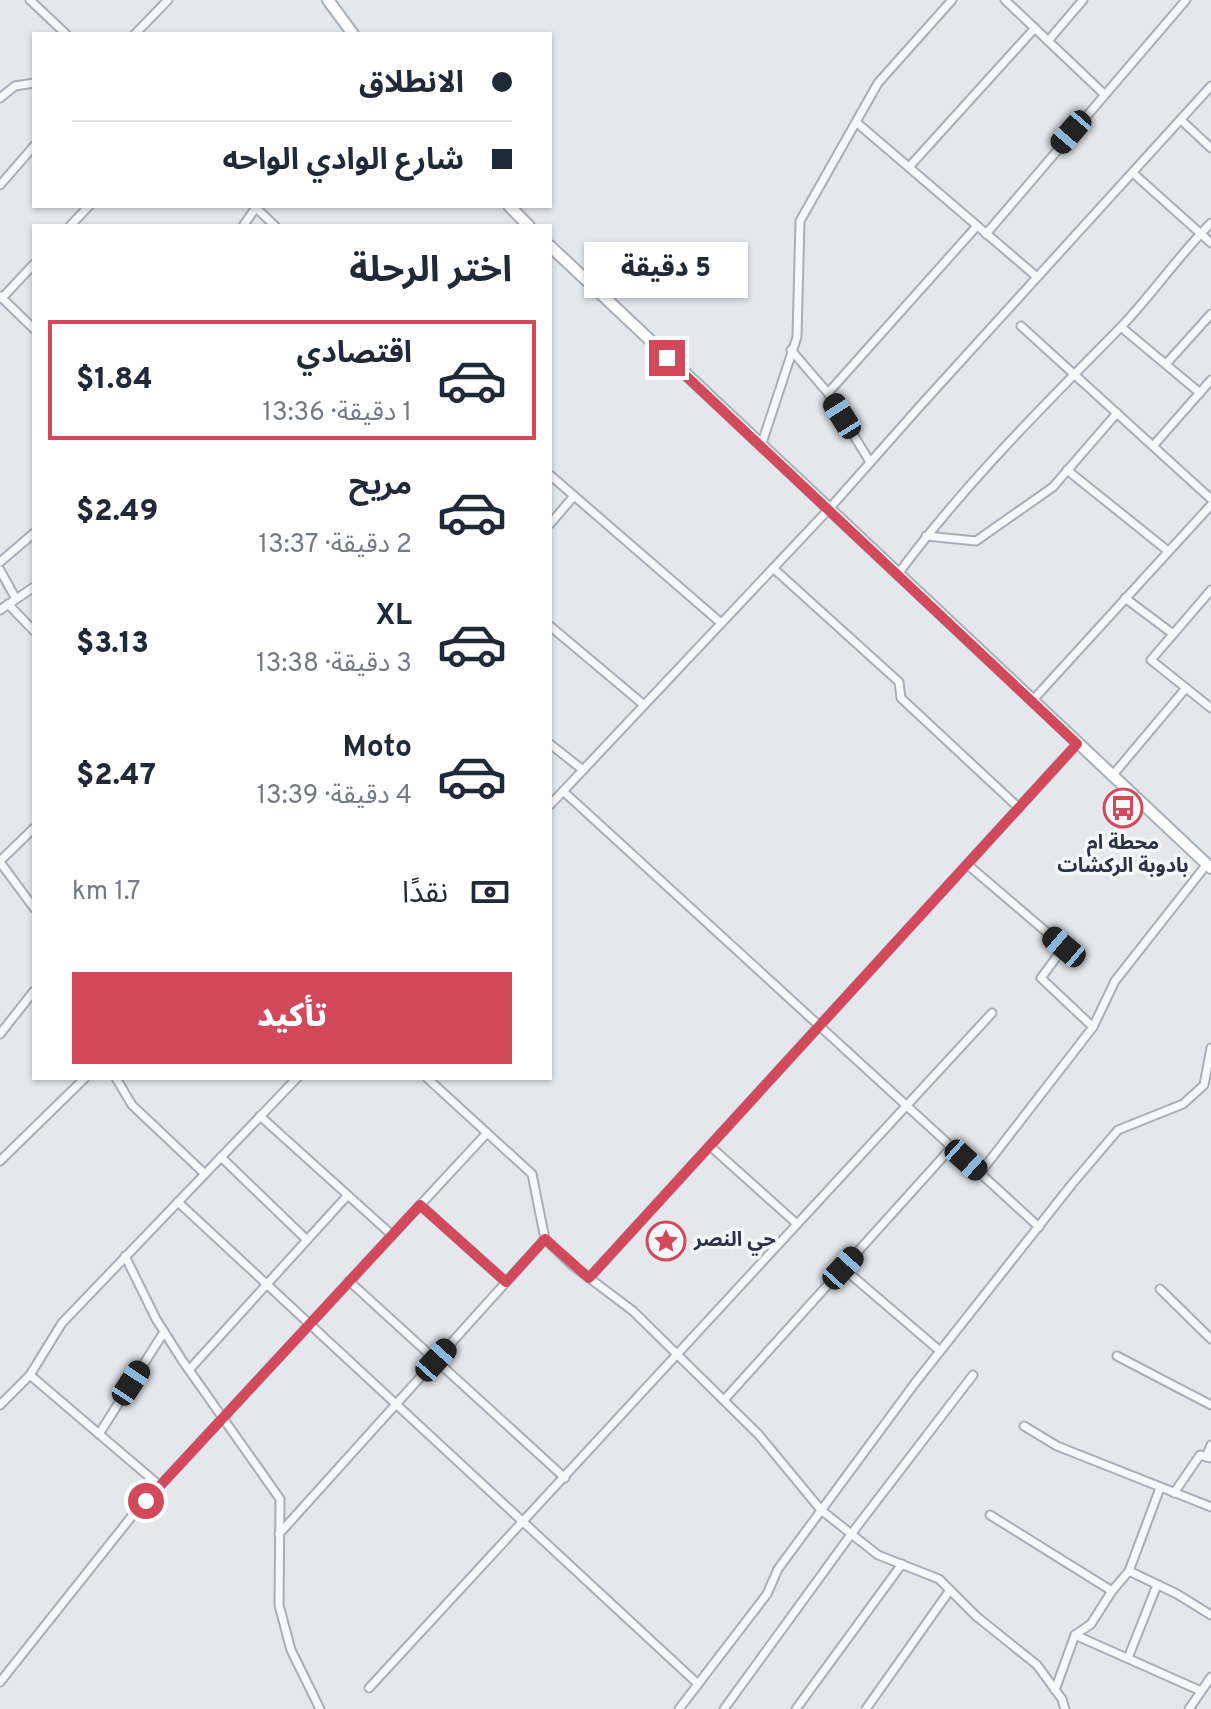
<!DOCTYPE html>
<html lang="ar">
<meta charset="utf-8">
<style>
:root{--surface:#fff;--page:#f2f2f3;--text:#1f2937;--muted:#747a83;--line:#e0e1e3;--accent:#d1495b}
body{margin:0;font-family:Overpass,"Noto Sans Arabic",sans-serif;background:var(--page);color:var(--text);direction:rtl;height:100vh;display:flex;flex-direction:column;font-size:30px;white-space:nowrap}
*{box-sizing:border-box;margin:0}
p{font-size:26px;color:var(--muted)}
.icon{flex:none;width:44px;height:44px;fill:none;stroke:currentColor;stroke-width:2;stroke-linecap:round;stroke-linejoin:round}
.map{position:relative;flex:1;overflow:hidden;direction:ltr}
.details{position:absolute;left:32px;top:224px;width:520px;height:856px;display:flex;flex-direction:column;background:var(--surface);border-radius:0px;box-shadow:0 2px 6px #0004;direction:rtl}
.details>*{flex:none}
.guide{position:absolute;left:32px;top:32px;width:520px;height:176px;border-radius:0px;box-shadow:0 2px 6px #0004;direction:rtl;display:grid;align-content:center;height:176px;padding:0 40px;background:var(--surface)}
.end{position:absolute;width:36px;height:36px;margin:-18px;border:10px solid #d1495b;background:#fff;box-shadow:0 0 0 4px #fff}
.from{border-radius:50%}
.bubble{position:absolute;height:56px;border-radius:0px;background:var(--surface);box-shadow:0 2px 6px #0004;font-size:26px;font-weight:800;line-height:56px;text-align:center;direction:rtl}
.car{position:absolute;width:24px;height:48px;margin:-24px -12px;border-radius:10px;box-shadow:0 0 6px 2px #0007;background:linear-gradient(#222 24%,#8ab4d8 0 40%,#222 0 76%,#8ab4d8 0 86%,#222 0)}
.guide b{display:flex;align-items:center;gap:28px;height:76px;font-size:30px}
.guide b+b{border-top:2px solid var(--line)}
.guide i{width:20px;height:20px;background:var(--text)}
ul{padding:0;list-style:none}
li{display:flex;align-items:center;gap:24px;height:120px;margin:0 16px 12px;padding:0 24px;border:4px solid transparent;border-radius:0px}
li div{flex:1}
li b{display:block;font-size:30px}
li em{font-style:normal;font-weight:800}
li.selected{border-color:var(--accent)}
li>.icon{width:72px;height:72px;stroke-width:1.5}
h2{padding:0 40px;font-size:36px;line-height:96px}
.pay{display:flex;align-items:center;gap:20px;height:88px;padding:0 40px;font-size:30px}
.pay p{margin-inline-start:auto}
.action{display:flex;gap:16px;margin-top:auto;padding:16px 40px}
.action a{flex:1;height:92px;border-radius:0px;background:var(--accent);color:#fff;font-size:32px;font-weight:800;line-height:92px;text-align:center}
.map>svg:first-child{display:block}
.lines{fill:none;stroke-linecap:round;stroke-linejoin:round}
.minor-casing{stroke:#a9aeb7;stroke-width:11}
.secondary-casing{stroke:#a9aeb7;stroke-width:14}
.minor{stroke:#f7f8fa;stroke-width:7}
.secondary{stroke:#fff;stroke-width:10}
.route{stroke:#d1495b;stroke-width:10}
.labels{text-anchor:middle;dominant-baseline:central;stroke-width:7;stroke-linejoin:round;paint-order:stroke}
.poi-label{font-size:20px;font-weight:bold;fill:#2b3445;stroke:#f4f6f9}
</style>
<div class="map">
<svg width="1211" height="1709" viewBox="0 0 1211 1709">
<rect width="100%" height="100%" fill="#e4e7ec"/>
<g class="lines">
<g class="minor-casing">
<g id="minor">
<polyline points="30,0 66,34"/>
<polyline points="1005,0 1104,94"/>
<polyline points="135,34 168,0"/>
<polyline points="1048,41 1083,0"/>
<polyline points="0,98 15,86 34,83"/>
<polyline points="1181,120 1211,148"/>
<polyline points="856,122 1037,277"/>
<polyline points="909,167 1035,28"/>
<polyline points="1133,173 1211,243"/>
<polyline points="0,185 34,146"/>
<polyline points="254,206 275,226"/>
<polyline points="70,226 89,206"/>
<polyline points="243,226 257,206"/>
<polyline points="986,234 1186,0"/>
<polyline points="0,296 34,329"/>
<polyline points="2,298 34,264"/>
<polyline points="1021,326 1211,499"/>
<polyline points="1121,327 1200,393"/>
<polyline points="791,350 828,393 870,462"/>
<polyline points="1166,364 1211,314"/>
<polyline points="828,393 977,226"/>
<polyline points="761,446 797,337 800,221 878,83 952,0"/>
<polyline points="1153,446 1211,380"/>
<polyline points="1067,470 1168,551"/>
<polyline points="550,475 721,623"/>
<polyline points="550,524 574,496"/>
<polyline points="926,536 976,541 1053,487 1117,413"/>
<polyline points="0,562 34,533"/>
<polyline points="773,568 899,682 901,698 1019,808"/>
<polyline points="0,570 16,599"/>
<path d="M898,574c65,-88 144,-167 221,-245 32,-33 59,-73 92,-106"/>
<polyline points="1211,590 1151,660 1211,708"/>
<polyline points="1125,598 1173,634"/>
<polyline points="8,604 34,631"/>
<polyline points="0,610 34,587"/>
<polyline points="550,626 644,705"/>
<polyline points="1032,701 1211,505"/>
<polyline points="550,744 583,770"/>
<polyline points="1112,776 1186,688"/>
<polyline points="563,791 1039,1227"/>
<polyline points="550,805 829,509 921,405 1211,86"/>
<polyline points="0,861 34,828"/>
<polyline points="0,862 34,908"/>
<polyline points="968,865 1064,947 1041,978 1093,1027"/>
<polyline points="0,1034 34,991"/>
<polyline points="116,1078 132,1105 205,1174"/>
<polyline points="427,1078 532,1174 545,1239 572,1265 633,1311 759,1435 821,1510 878,1555 939,1579 976,1616 1037,1665 1062,1699 1065,1709"/>
<polyline points="260,1116 392,1235"/>
<polyline points="710,1146 797,1224"/>
<polyline points="221,1157 307,1240"/>
<polyline points="0,1161 85,1078"/>
<polyline points="980,1173 1093,1027 1115,981 1207,864"/>
<polyline points="178,1202 698,1684"/>
<polyline points="420,1205 506,1282"/>
<polyline points="125,1256 156,1319 182,1360 280,1499 279,1605 291,1650 320,1709"/>
<polyline points="843,1268 940,1351"/>
<polyline points="589,1278 1077,744"/>
<polyline points="349,1281 565,1478"/>
<polyline points="1160,1289 1211,1339"/>
<polyline points="1117,1356 1211,1405"/>
<polyline points="189,1370 347,1196"/>
<polyline points="30,1375 160,1486"/>
<polyline points="724,1400 952,1147"/>
<polyline points="0,1405 30,1375 62,1323 297,1078"/>
<polyline points="1024,1426 1057,1446 1211,1507"/>
<polyline points="99,1434 164,1332"/>
<polyline points="1206,1457 1211,1445"/>
<polyline points="1174,1493 1200,1455 1211,1458"/>
<polyline points="990,1515 1112,1591"/>
<polyline points="279,1534 545,1239"/>
<polyline points="1129,1571 1177,1594 1211,1615"/>
<polyline points="1075,1635 1201,1691"/>
<polyline points="1128,1658 1157,1585"/>
<polyline points="0,1682 132,1516 487,1133"/>
<polyline points="369,1688 992,1013"/>
<polyline points="1055,1690 1075,1635 1091,1624 1112,1591 1129,1571 1160,1488"/>
<polyline points="679,1709 767,1594 778,1569 915,1383 1072,1184 1118,1130 1183,1104 1204,1085 1211,1048"/>
<polyline points="724,1709 852,1533 973,1375"/>
<polyline points="796,1709 902,1564"/>
<polyline points="866,1709 950,1590"/>
<polyline points="1189,1709 1211,1677"/>
</g>
</g>
<g class="secondary-casing">
<g id="secondary">
<polyline points="328,0 353,34"/>
<polyline points="509,206 529,226"/>
<polyline points="550,246 1211,868"/>
</g>
</g>
<use href="#minor" class="minor"/>
<use href="#secondary" class="secondary"/>
</g>
<g class="lines">
<polyline class="route" points="146,1501 420,1205 506,1282 545,1239 589,1278 1077,744 667,358"/>
</g>
<defs>
<g id="bus-ring" transform="scale(2)"><circle r="9.5" fill="#f4f6f9" stroke="#d1495b" stroke-width="1.5"/><path d="M-5-6H5V4H4V6H2V4H-2V6H-4V4H-5ZM-3.5-4V0h7V-4ZM-3.5 1.2v1.5H-2V1.2ZM2 1.2v1.5H3.5V1.2Z" fill="#d1495b"/></g>
<g id="sight-ring" transform="scale(2)"><circle r="9.5" fill="#f4f6f9" stroke="#d1495b" stroke-width="1.5"/><path d="M0-6L1.8-2.2L6-1.7L2.9 1.2L3.7 5.4L0 3.3L-3.7 5.4L-2.9 1.2L-6-1.7L-1.8-2.2Z" fill="#d1495b"/></g>
</defs>
<g fill-rule="evenodd">
<use href="#bus-ring" x="1123" y="808"/>
<use href="#sight-ring" x="666" y="1241"/>
</g>
<g class="labels">
<g class="poi-label">
<text x="1123" y="844">محطة ام<tspan x="1123" dy="23">بادوبة الركشات</tspan></text>
<text x="694" y="1241" text-anchor="start">حي النصر</text>
</g>
</g>
</svg>
<i class="end from" style="left:146px;top:1501px"></i>
<i class="end" style="left:667px;top:358px"></i>
<div class="bubble" style="left:584px;top:242px;width:164px">5 دقيقة</div>
<i class="car" style="left:1071px;top:132px;rotate:221deg"></i>
<i class="car" style="left:842px;top:416px;rotate:328deg"></i>
<i class="car" style="left:1064px;top:947px;rotate:310deg"></i>
<i class="car" style="left:966px;top:1160px;rotate:132deg"></i>
<i class="car" style="left:843px;top:1268px;rotate:42deg"></i>
<i class="car" style="left:436px;top:1360px;rotate:42deg"></i>
<i class="car" style="left:131px;top:1383px;rotate:33deg"></i>
<div class="guide">
<b><i class="from"></i>الانطلاق</b>
<b><i></i>شارع الوادي الواحه</b>
</div>
<section class="details">
<h2>اختر الرحلة</h2>
<ul>
<li class="selected"><svg class="icon" aria-label="car" viewBox="0 0 24 24"><path d="M5 17H2v-5l4-1 3-4h7l3 4 3 1v5h-3M9 17h6M6 11h13"/><circle cx="7" cy="17" r="2"/><circle cx="17" cy="17" r="2"/></svg><div><b>اقتصادي</b><p>1 دقيقة · 13:36</p></div><em>$1.84</em></li>
<li><svg class="icon" aria-label="car" viewBox="0 0 24 24"><path d="M5 17H2v-5l4-1 3-4h7l3 4 3 1v5h-3M9 17h6M6 11h13"/><circle cx="7" cy="17" r="2"/><circle cx="17" cy="17" r="2"/></svg><div><b>مريح</b><p>2 دقيقة · 13:37</p></div><em>$2.49</em></li>
<li><svg class="icon" aria-label="car" viewBox="0 0 24 24"><path d="M5 17H2v-5l4-1 3-4h7l3 4 3 1v5h-3M9 17h6M6 11h13"/><circle cx="7" cy="17" r="2"/><circle cx="17" cy="17" r="2"/></svg><div><b>XL</b><p>3 دقيقة · 13:38</p></div><em>$3.13</em></li>
<li><svg class="icon" aria-label="car" viewBox="0 0 24 24"><path d="M5 17H2v-5l4-1 3-4h7l3 4 3 1v5h-3M9 17h6M6 11h13"/><circle cx="7" cy="17" r="2"/><circle cx="17" cy="17" r="2"/></svg><div><b>Moto</b><p>4 دقيقة · 13:39</p></div><em>$2.47</em></li>
</ul>
<div class="pay"><svg class="icon" aria-label="cash" viewBox="0 0 24 24"><path d="M3 7h18v10H3z"/><circle cx="12" cy="12" r="2"/></svg>نقدًا<p>1.7 km</p></div>
<div class="action"><a>تأكيد</a></div>
</section>
</div>
